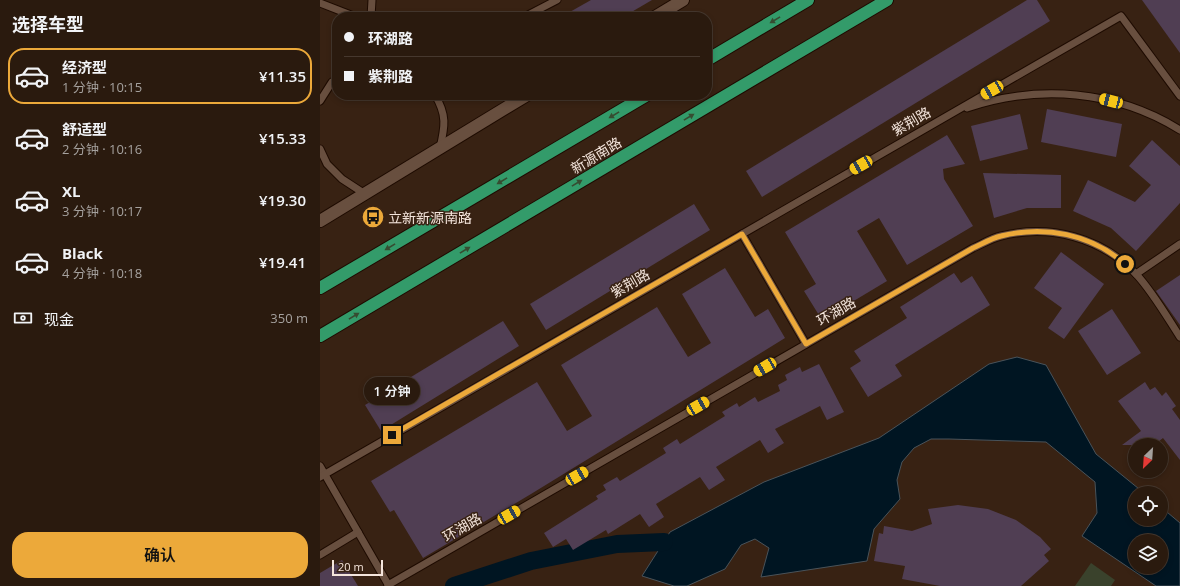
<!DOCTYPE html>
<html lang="zh">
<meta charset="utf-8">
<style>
:root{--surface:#2a1a0e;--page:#36271c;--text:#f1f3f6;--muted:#a5a19e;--line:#46382e;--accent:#eca93a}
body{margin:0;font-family:"Open Sans","Noto Sans SC",sans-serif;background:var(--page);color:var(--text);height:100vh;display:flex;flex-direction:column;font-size:15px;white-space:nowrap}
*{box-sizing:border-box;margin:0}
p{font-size:13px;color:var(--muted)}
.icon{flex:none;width:22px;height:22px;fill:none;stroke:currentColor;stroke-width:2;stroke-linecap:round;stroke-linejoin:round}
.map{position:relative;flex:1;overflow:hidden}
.drawer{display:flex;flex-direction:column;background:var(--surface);width:320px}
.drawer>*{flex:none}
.hud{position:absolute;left:12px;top:12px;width:380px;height:88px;border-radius:16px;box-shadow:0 2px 6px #0003,0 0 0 1px var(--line);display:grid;align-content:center;height:88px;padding:0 12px;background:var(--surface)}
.needle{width:26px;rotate:205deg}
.buttons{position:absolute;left:808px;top:438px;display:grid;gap:8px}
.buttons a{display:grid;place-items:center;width:40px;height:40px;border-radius:50%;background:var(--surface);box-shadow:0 2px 6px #0003,0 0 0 1px var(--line);font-size:20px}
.scale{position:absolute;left:12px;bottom:10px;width:51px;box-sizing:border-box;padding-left:4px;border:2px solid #f4e5dc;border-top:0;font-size:11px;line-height:14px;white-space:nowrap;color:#f4e5dc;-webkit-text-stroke:3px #382213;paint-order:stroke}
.end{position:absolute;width:18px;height:18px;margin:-9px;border:5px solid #eca93a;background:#111;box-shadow:0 0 0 2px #111}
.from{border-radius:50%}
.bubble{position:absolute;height:28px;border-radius:14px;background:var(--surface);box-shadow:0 2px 6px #0003,0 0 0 1px var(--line);font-size:13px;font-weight:600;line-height:28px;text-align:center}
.car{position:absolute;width:12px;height:24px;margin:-12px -6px;border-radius:5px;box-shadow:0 0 3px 1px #0007;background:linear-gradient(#f5c518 24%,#345 0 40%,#f5c518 0 76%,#345 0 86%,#f5c518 0)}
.hud b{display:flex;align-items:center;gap:14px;height:38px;font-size:15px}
.hud b+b{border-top:1px solid var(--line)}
.hud i{width:10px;height:10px;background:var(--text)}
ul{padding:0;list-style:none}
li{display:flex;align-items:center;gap:12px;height:56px;margin:0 8px 6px;padding:0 4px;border:2px solid transparent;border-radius:16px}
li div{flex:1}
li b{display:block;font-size:15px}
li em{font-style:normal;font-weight:600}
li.active{border-color:var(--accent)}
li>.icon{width:36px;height:36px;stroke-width:1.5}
h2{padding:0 12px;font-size:18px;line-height:48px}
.pay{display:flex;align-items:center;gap:10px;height:44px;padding:0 12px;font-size:15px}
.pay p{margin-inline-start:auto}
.primary-button{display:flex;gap:8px;margin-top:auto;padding:8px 12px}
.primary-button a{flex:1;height:46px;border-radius:16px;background:var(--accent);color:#111;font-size:16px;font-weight:600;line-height:46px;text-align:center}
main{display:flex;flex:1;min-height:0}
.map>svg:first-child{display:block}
.green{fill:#3a422c}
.water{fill:#001522;stroke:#49535a;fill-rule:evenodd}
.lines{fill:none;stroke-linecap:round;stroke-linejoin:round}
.canal{stroke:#001522;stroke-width:18}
.building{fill:#503e53}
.lane-casing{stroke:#1e0b01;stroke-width:9}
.street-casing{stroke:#1e0b01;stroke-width:14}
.primary-casing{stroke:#1e0b01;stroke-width:14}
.lane{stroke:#684f3f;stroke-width:7}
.street{stroke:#684f3f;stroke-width:12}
.primary{stroke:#339b6a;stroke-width:12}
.oneway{fill:#364c31}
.route{stroke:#eca93a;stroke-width:5}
.labels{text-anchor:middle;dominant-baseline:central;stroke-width:3;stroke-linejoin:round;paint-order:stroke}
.street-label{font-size:14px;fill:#f4e5dc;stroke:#382213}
.poi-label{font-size:14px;fill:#f4e5dc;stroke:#382213;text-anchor:start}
</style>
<main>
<section class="drawer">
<h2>选择车型</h2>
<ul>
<li class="active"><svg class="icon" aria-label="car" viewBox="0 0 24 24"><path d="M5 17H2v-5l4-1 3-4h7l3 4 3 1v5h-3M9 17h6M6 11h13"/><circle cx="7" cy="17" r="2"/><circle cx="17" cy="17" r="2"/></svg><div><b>经济型</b><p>1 分钟 · 10:15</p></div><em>¥11.35</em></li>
<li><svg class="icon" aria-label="car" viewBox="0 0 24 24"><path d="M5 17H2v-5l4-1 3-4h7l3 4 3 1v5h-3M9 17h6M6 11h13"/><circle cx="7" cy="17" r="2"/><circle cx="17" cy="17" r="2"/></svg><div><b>舒适型</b><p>2 分钟 · 10:16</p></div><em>¥15.33</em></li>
<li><svg class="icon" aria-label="car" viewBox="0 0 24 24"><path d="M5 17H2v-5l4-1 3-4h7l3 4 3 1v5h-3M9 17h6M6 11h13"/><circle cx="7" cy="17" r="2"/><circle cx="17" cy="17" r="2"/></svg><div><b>XL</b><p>3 分钟 · 10:17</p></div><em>¥19.30</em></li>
<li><svg class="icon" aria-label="car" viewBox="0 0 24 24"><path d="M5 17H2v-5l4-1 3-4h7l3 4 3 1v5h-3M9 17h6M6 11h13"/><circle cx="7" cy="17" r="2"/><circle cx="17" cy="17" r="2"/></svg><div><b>Black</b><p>4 分钟 · 10:18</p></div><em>¥19.41</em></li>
</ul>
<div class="pay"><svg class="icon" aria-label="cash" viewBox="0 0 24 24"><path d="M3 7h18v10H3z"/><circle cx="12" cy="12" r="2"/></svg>现金<p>350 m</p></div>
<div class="primary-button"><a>确认</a></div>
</section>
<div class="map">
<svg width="860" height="586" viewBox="0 0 860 586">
<rect width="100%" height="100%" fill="#382213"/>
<polygon class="green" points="771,563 795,580 791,586 755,586"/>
<path class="water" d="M697,357l29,8 50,89 48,39h-9v26h26v-12l19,16v63h-24l-74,-50 15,-23 -2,-31 -49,-40 -97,-3h-18l-17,9 -12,14 -5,18 3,19 -26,30 -7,32 -106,16 8,-29 -14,-9 -14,6 -16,24 -38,17h-13l-32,-10 28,-44 94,-50 115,-44 110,-74zM815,541h26v26h-26z"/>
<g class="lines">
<polyline class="canal" points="134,586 211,561 297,544 344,542"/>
</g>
<g class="building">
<polygon points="271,0 332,0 303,17 241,17"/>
<polygon points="707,0 717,0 730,21 442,197 426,171"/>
<polygon points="822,0 860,0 860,53"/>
<polygon points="727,109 802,124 796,157 721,142"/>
<polygon points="700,114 708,149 660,161 651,126"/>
<polygon points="627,135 645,164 623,169 624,179 653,226 587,265 559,218 537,231 567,281 502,320 484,291 496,284 465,232"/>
<polygon points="832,140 860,166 860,203 816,251 791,228 753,211 768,180 815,202 831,185 809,166"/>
<polygon points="663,173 741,175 741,208 707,208 674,218"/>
<polygon points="374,204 390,230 226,330 210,304"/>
<polygon points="741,252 784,284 744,339 728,328 742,308 714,288"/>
<polygon points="405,268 435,317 448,309 465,338 211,494 103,558 74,510 70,512 51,481 217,382 247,431 272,416 241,365 337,307 368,357 391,343 362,294"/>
<polygon points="634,273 641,283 652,276 670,305 575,365 582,376 548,397 530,368 541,361 534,351 587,318 580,307"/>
<polygon points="860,275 860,325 836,291"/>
<polygon points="792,309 821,353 787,375 758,331"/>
<polygon points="183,321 199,346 61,431 45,405"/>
<polygon points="499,364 524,412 507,420 500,406 455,429 464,443 448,453 440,440 396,467 405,480 389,490 380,477 336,504 344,517 329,527 320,514 288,534 286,530 253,550 246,539 233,547 224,533 278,499 276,496 286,490 283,485 297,477 300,481 346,453 343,448 357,439 360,444 405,416 402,412 417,403 419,407 435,397 438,402 460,391 458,385 467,380 465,375 480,367 482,372"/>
<polygon points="825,382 830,390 835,387 842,396 846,392 856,406 852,409 860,420 860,460 843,438 834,445 802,445 821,431 798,401"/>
<polygon points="638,505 668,509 696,520 720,537 731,549 724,555 729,561 701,586 620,586 582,579 585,566 554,561 559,533 563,534 564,526 592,531 612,524 608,509"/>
<polygon points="22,560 38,586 0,586 0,573"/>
</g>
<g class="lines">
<g class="lane-casing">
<g id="lane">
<polyline points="0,3 36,17"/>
<polyline points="51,17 52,0"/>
<polyline points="202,17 208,15 237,0"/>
<path d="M115,95c12,20 10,31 5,53"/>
<polyline points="0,101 12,82 17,79"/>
<path d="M647,108c71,-24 149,-18 213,22"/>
<polyline points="0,149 7,164 22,179 45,194"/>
<polyline points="422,234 486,344"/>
<polyline points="816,274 860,244"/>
<polyline points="0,466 69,586"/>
<polyline points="0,477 801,16 860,96"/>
<polyline points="0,555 38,532"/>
<path d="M68,585l585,-337c9,-4 19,-10 28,-12 49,-12 100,1 135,38 16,17 31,43 44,63"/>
</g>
</g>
<g class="street-casing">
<g id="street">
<polyline points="335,17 363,0"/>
<polyline points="0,221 207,95"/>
</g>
</g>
<g class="primary-casing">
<g id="primary">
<polyline points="387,60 488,0"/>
<polyline points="0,288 327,95"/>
<polyline points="0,336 567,0"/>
</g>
</g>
<use href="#lane" class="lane"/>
<use href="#street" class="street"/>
<use href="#primary" class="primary"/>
</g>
<defs><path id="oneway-solid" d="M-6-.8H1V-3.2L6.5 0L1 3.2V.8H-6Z"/></defs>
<g class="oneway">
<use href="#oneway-solid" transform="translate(455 20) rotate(149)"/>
<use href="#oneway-solid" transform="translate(294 115) rotate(149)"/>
<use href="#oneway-solid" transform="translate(369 117) rotate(-31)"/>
<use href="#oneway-solid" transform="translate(182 181) rotate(149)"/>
<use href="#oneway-solid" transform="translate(257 183) rotate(-31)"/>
<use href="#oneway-solid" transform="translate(70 247) rotate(149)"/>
<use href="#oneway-solid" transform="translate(145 250) rotate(-31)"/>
<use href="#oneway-solid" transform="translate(34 316) rotate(-31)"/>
</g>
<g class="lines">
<path class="route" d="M72,435l350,-201 64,110 167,-96c9,-4 19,-10 28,-12 44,-11 90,-2 124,28"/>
</g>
<defs>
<g id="bus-disc" transform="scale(1.15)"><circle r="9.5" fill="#eca93a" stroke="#382213"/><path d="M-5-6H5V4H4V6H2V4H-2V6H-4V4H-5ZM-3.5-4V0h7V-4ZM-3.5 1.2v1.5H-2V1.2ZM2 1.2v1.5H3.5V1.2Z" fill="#111"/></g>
</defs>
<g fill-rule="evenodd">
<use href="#bus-disc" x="53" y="217"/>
</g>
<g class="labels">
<g class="street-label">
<text transform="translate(591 121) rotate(-30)">紫荆路</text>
<text transform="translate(276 155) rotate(-31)">新源南路</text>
<text transform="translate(310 283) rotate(-30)">紫荆路</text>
<text transform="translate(516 311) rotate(-30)">环湖路</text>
<text transform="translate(142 527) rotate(-30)">环湖路</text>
</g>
<g class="poi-label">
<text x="68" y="217">立新新源南路</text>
</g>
</g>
</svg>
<div class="buttons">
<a><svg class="needle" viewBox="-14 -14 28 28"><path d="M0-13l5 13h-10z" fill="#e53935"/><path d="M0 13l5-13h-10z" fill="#a5a19e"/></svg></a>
<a><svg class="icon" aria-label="locate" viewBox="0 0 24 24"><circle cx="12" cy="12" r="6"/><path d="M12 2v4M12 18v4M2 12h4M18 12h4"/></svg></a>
<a><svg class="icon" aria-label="layers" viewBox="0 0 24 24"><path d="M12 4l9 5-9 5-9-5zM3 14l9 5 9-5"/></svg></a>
</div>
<div class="scale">20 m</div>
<i class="end from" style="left:805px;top:264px"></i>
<i class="end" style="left:72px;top:435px"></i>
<div class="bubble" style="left:44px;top:377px;width:56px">1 分钟</div>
<i class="car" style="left:672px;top:90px;rotate:240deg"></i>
<i class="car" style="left:791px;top:101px;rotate:285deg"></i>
<i class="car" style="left:541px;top:165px;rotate:240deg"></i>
<i class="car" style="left:445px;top:367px;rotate:240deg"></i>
<i class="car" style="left:378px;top:406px;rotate:60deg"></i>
<i class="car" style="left:257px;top:476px;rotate:60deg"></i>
<i class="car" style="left:189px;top:515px;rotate:60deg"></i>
<div class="hud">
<b><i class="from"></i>环湖路</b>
<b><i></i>紫荆路</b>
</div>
</div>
</main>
